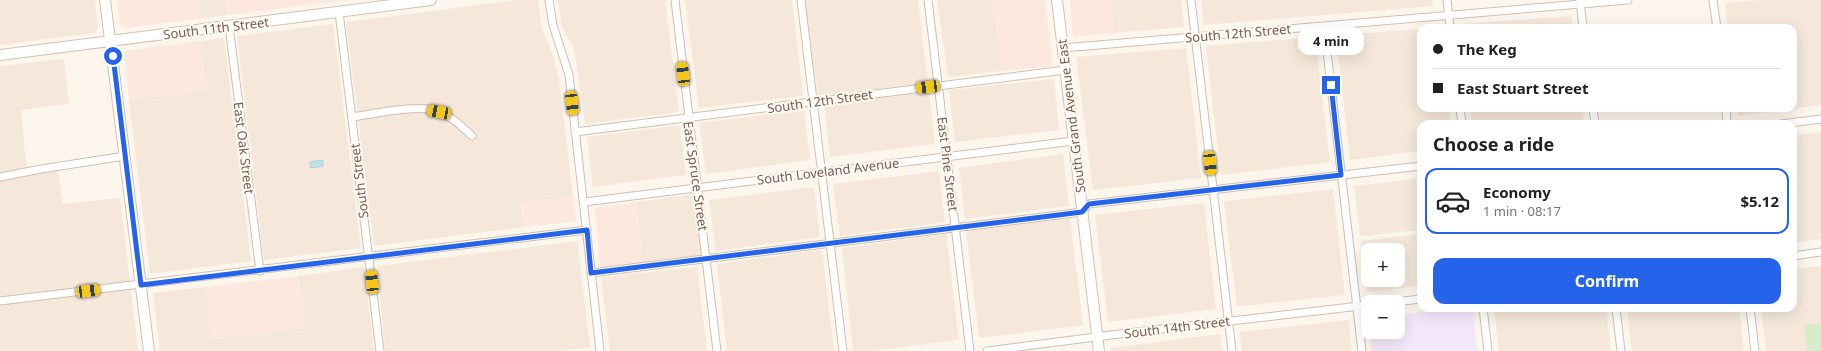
<!DOCTYPE html>
<meta charset="utf-8">
<style>
:root{--surface:#fff;--page:#f6f6f6;--text:#202124;--muted:#757577;--line:#e0e0e0;--accent:#2563eb}
body{margin:0;font-family:"Noto Sans",sans-serif;background:var(--page);color:var(--text);height:100vh;display:flex;flex-direction:column;font-size:15px;white-space:nowrap}
*{box-sizing:border-box;margin:0}
p{font-size:13px;color:var(--muted)}
.icon{flex:none;width:22px;height:22px;fill:none;stroke:currentColor;stroke-width:2;stroke-linecap:round;stroke-linejoin:round}
.map{position:relative;flex:1;overflow:hidden}
.side{position:absolute;left:1417px;top:120px;width:380px;height:192px;display:flex;flex-direction:column;background:var(--surface);border-radius:12px;box-shadow:0 4px 16px #0002}
.side>*{flex:none}
.top-card{position:absolute;left:1417px;top:24px;width:380px;height:88px;border-radius:12px;box-shadow:0 4px 16px #0002;display:grid;align-content:center;height:88px;padding:0 16px;background:var(--surface)}
.controls{position:absolute;left:1361px;top:243px;display:grid;gap:8px}
.controls a{display:grid;place-items:center;width:44px;height:44px;border-radius:8px;background:var(--surface);box-shadow:0 4px 16px #0002;font-size:20px}
.end{position:absolute;width:18px;height:18px;margin:-9px;border:5px solid #2563eb;background:#fff;box-shadow:0 0 0 2px #fff}
.from{border-radius:50%}
.bubble{position:absolute;height:28px;border-radius:12px;background:var(--surface);box-shadow:0 4px 16px #0002;font-size:13px;font-weight:700;line-height:28px;text-align:center}
.car{position:absolute;width:12px;height:24px;margin:-12px -6px;border-radius:5px;box-shadow:0 0 3px 1px #0007;background:linear-gradient(#f5c518 24%,#345 0 40%,#f5c518 0 76%,#345 0 86%,#f5c518 0)}
.top-card b{display:flex;align-items:center;gap:14px;height:38px;font-size:15px}
.top-card b+b{border-top:1px solid var(--line)}
.top-card i{width:10px;height:10px;background:var(--text)}
ul{padding:0;list-style:none}
li{display:flex;align-items:center;gap:12px;height:66px;margin:0 8px 6px;padding:0 8px;border:2px solid transparent;border-radius:12px}
li div{flex:1}
li b{display:block;font-size:15px}
li em{font-style:normal;font-weight:700}
li.active{border-color:var(--accent)}
li>.icon{width:36px;height:36px;stroke-width:1.5}
h2{padding:0 16px;font-size:18px;line-height:48px}
.button{display:flex;gap:8px;margin-top:auto;padding:8px 16px}
.button a{flex:1;height:46px;border-radius:12px;background:var(--accent);color:#fff;font-size:16px;font-weight:700;line-height:46px;text-align:center}
.map>svg:first-child{display:block}
.residential{fill:#f5e8da;fill-rule:evenodd}
.commercial{fill:#fde8e0}
.education{fill:#f3e8fa}
.green{fill:#d8ecc9}
.water{fill:#bfe3e8;stroke:#a5d3da}
.lines{fill:none;stroke-linecap:round;stroke-linejoin:round}
.street-casing{stroke:#d1beb0;stroke-width:9}
.secondary-casing{stroke:#d6c0b0;stroke-width:12}
.street{stroke:#fff;stroke-width:7}
.secondary{stroke:#fff;stroke-width:10}
.route{stroke:#2563eb;stroke-width:5}
.labels{text-anchor:middle;dominant-baseline:central;stroke-width:4;stroke-linejoin:round;paint-order:stroke}
.street-label{font-size:13px;fill:#7a5c4d;stroke:#fffaf3}
</style>
<div class="map">
<svg width="1821" height="351" viewBox="0 0 1821 351">
<rect width="100%" height="100%" fill="#fdf6ec"/>
<g class="residential">
<polygon points="0,0 95,0 98,28 95,33 0,45"/>
<polygon points="197,0 226,0 228,15 199,19"/>
<polygon points="518,0 538,0 542,28 554,58 559,79 573,196 521,203 524,227 374,246 346,22"/>
<polygon points="558,0 665,0 679,112 585,124 576,61 573,46 562,27"/>
<polygon points="685,0 792,0 803,96 699,108"/>
<polygon points="805,0 918,0 928,83 818,96"/>
<polygon points="937,0 993,0 1002,71 948,77"/>
<polygon points="1111,0 1181,0 1184,27 1114,33"/>
<polygon points="1201,0 1432,0 1433,6 1204,25"/>
<polygon points="1761,0 1821,0 1821,105 1738,116 1737,108 1793,108 1793,28 1728,28 1725,3"/>
<polygon points="1571,16 1573,28 1461,28 1461,24"/>
<polygon points="333,24 361,248 264,260 237,36"/>
<polygon points="1421,29 1421,108 1449,108 1451,124 1421,124 1421,151 1350,160 1336,35"/>
<polygon points="1315,37 1330,162 1221,175 1206,46"/>
<polygon points="224,38 251,261 150,274 129,100 206,90 200,41"/>
<polygon points="1186,48 1201,178 1093,190 1076,57"/>
<polygon points="64,59 69,104 21,110 27,174 58,170 63,204 120,198 138,351 0,351 0,66"/>
<polygon points="1054,79 1059,130 955,142 949,90"/>
<polygon points="929,92 935,144 830,157 824,103"/>
<polygon points="1470,108 1582,108 1584,124 1472,124"/>
<polygon points="804,110 810,160 706,174 699,123"/>
<polygon points="680,125 686,175 593,187 587,137"/>
<polygon points="1821,132 1821,239 1793,243 1793,135"/>
<polygon points="1063,154 1069,206 965,219 959,168"/>
<polygon points="939,171 945,222 840,236 833,184"/>
<polygon points="1421,178 1421,230 1360,236 1354,186"/>
<polygon points="814,187 820,237 716,251 709,200"/>
<polygon points="1333,189 1345,295 1237,307 1224,201"/>
<polygon points="694,194 702,257 643,264 636,202"/>
<polygon points="1204,203 1216,309 1108,322 1095,215"/>
<polygon points="1070,218 1083,325 979,338 966,230"/>
<polygon points="946,234 959,340 871,351 853,351 842,248"/>
<path d="M1421,234v52l-54,6 -6,-51zM1368,250h30v30h-30z"/>
<polygon points="577,241 590,347 558,351 385,351 377,266"/>
<polygon points="822,250 834,351 727,351 717,264"/>
<polygon points="1821,266 1821,351 1766,351 1761,308 1793,308 1793,269"/>
<polygon points="364,267 374,351 160,351 153,293 205,287 212,339 305,328 298,276"/>
<polygon points="697,267 707,351 610,351 601,277"/>
<polygon points="1494,308 1606,308 1611,351 1499,351"/>
<polygon points="1627,308 1739,308 1744,351 1632,351"/>
<polygon points="1348,320 1352,351 1242,351 1240,332"/>
<polygon points="1220,334 1222,351 1111,351 1111,348"/>
</g>
<g class="commercial">
<polygon points="117,0 197,0 199,19 124,28 120,24"/>
<polygon points="226,0 347,0 228,15"/>
<polygon points="993,0 1045,0 1053,66 1002,71"/>
<polygon points="1070,0 1111,0 1114,33 1073,37"/>
<polygon points="200,41 206,90 129,100 124,51"/>
<polygon points="573,196 576,221 524,227 521,203"/>
<polygon points="636,202 643,264 609,268 600,266 595,208"/>
<polygon points="298,276 305,328 211,339 205,287"/>
</g>
<polygon class="education" points="1455,308 1472,308 1478,351 1372,351 1370,332 1398,332 1398,315"/>
<polygon class="green" points="1821,323 1821,351 1807,351 1804,325"/>
<polygon class="water" points="323,160 323,166 311,168 310,162"/>
<g class="lines">
<g class="street-casing">
<g id="street">
<polyline points="549,0 553,25 569,75 600,351"/>
<polyline points="675,0 717,351"/>
<polyline points="801,0 843,351"/>
<polyline points="928,0 970,351"/>
<polyline points="1191,0 1232,351"/>
<polyline points="1447,0 1450,28"/>
<polyline points="1580,0 1583,28"/>
<polyline points="1713,0 1717,28"/>
<polyline points="339,12 380,351"/>
<polyline points="229,26 260,271"/>
<polyline points="1324,26 1362,351"/>
<polyline points="1063,48 1628,0"/>
<polyline points="1460,108 1462,124"/>
<polyline points="1593,108 1595,124"/>
<polyline points="1726,108 1727,124"/>
<path d="M352,117c23,-3 67,-14 88,-5 13,5 22,15 32,24"/>
<polyline points="1781,124 1821,119"/>
<polyline points="575,132 1065,70"/>
<polyline points="0,177 41,169 125,156"/>
<polyline points="584,202 1073,141"/>
<polyline points="1793,256 1821,252"/>
<polyline points="591,273 1082,212 1089,204 1421,166"/>
<polyline points="0,301 587,230"/>
<polyline points="1395,302 1421,299"/>
<polyline points="1483,308 1488,351"/>
<polyline points="1616,308 1621,351"/>
<polyline points="1750,308 1755,351"/>
<polyline points="987,351 1111,335 1368,305"/>
</g>
</g>
<g class="secondary-casing">
<g id="secondary">
<polyline points="105,0 149,351"/>
<polyline points="1057,0 1099,351"/>
<polyline points="0,55 431,0"/>
</g>
</g>
<use href="#street" class="street"/>
<use href="#secondary" class="secondary"/>
</g>
<g class="lines">
<polyline class="route" points="113,56 141,285 587,230 591,273 1082,212 1089,204 1341,175 1331,85"/>
</g>
<g class="labels">
<g class="street-label">
<text transform="translate(216 28) rotate(-7)">South 11th Street</text>
<text transform="translate(1238 33) rotate(-5)">South 12th Street</text>
<text transform="translate(820 101) rotate(-8)">South 12th Street</text>
<text transform="translate(1071 116) rotate(-97)">South Grand Avenue East</text>
<text transform="translate(244 148) rotate(83)">East Oak Street</text>
<text transform="translate(948 164) rotate(83)">East Pine Street</text>
<text transform="translate(828 171) rotate(-7)">South Loveland Avenue</text>
<text transform="translate(696 176) rotate(82)">East Spruce Street</text>
<text transform="translate(359 181) rotate(-97)">South Street</text>
<text transform="translate(1177 327) rotate(-7)">South 14th Street</text>
</g>
</g>
</svg>
<div class="controls">
<a>+</a>
<a>−</a>
</div>
<i class="end from" style="left:113px;top:56px"></i>
<i class="end" style="left:1331px;top:85px"></i>
<div class="bubble" style="left:1298px;top:27px;width:66px">4 min</div>
<i class="car" style="left:683px;top:74px;rotate:353deg"></i>
<i class="car" style="left:928px;top:87px;rotate:263deg"></i>
<i class="car" style="left:572px;top:103px;rotate:173deg"></i>
<i class="car" style="left:439px;top:112px;rotate:281deg"></i>
<i class="car" style="left:1210px;top:163px;rotate:174deg"></i>
<i class="car" style="left:372px;top:282px;rotate:354deg"></i>
<i class="car" style="left:88px;top:291px;rotate:83deg"></i>
<div class="top-card">
<b><i class="from"></i>The Keg</b>
<b><i></i>East Stuart Street</b>
</div>
<section class="side">
<h2>Choose a ride</h2>
<ul>
<li class="active"><svg class="icon" aria-label="car" viewBox="0 0 24 24"><path d="M5 17H2v-5l4-1 3-4h7l3 4 3 1v5h-3M9 17h6M6 11h13"/><circle cx="7" cy="17" r="2"/><circle cx="17" cy="17" r="2"/></svg><div><b>Economy</b><p>1 min · 08:17</p></div><em>$5.12</em></li>
</ul>
<div class="button"><a>Confirm</a></div>
</section>
</div>
